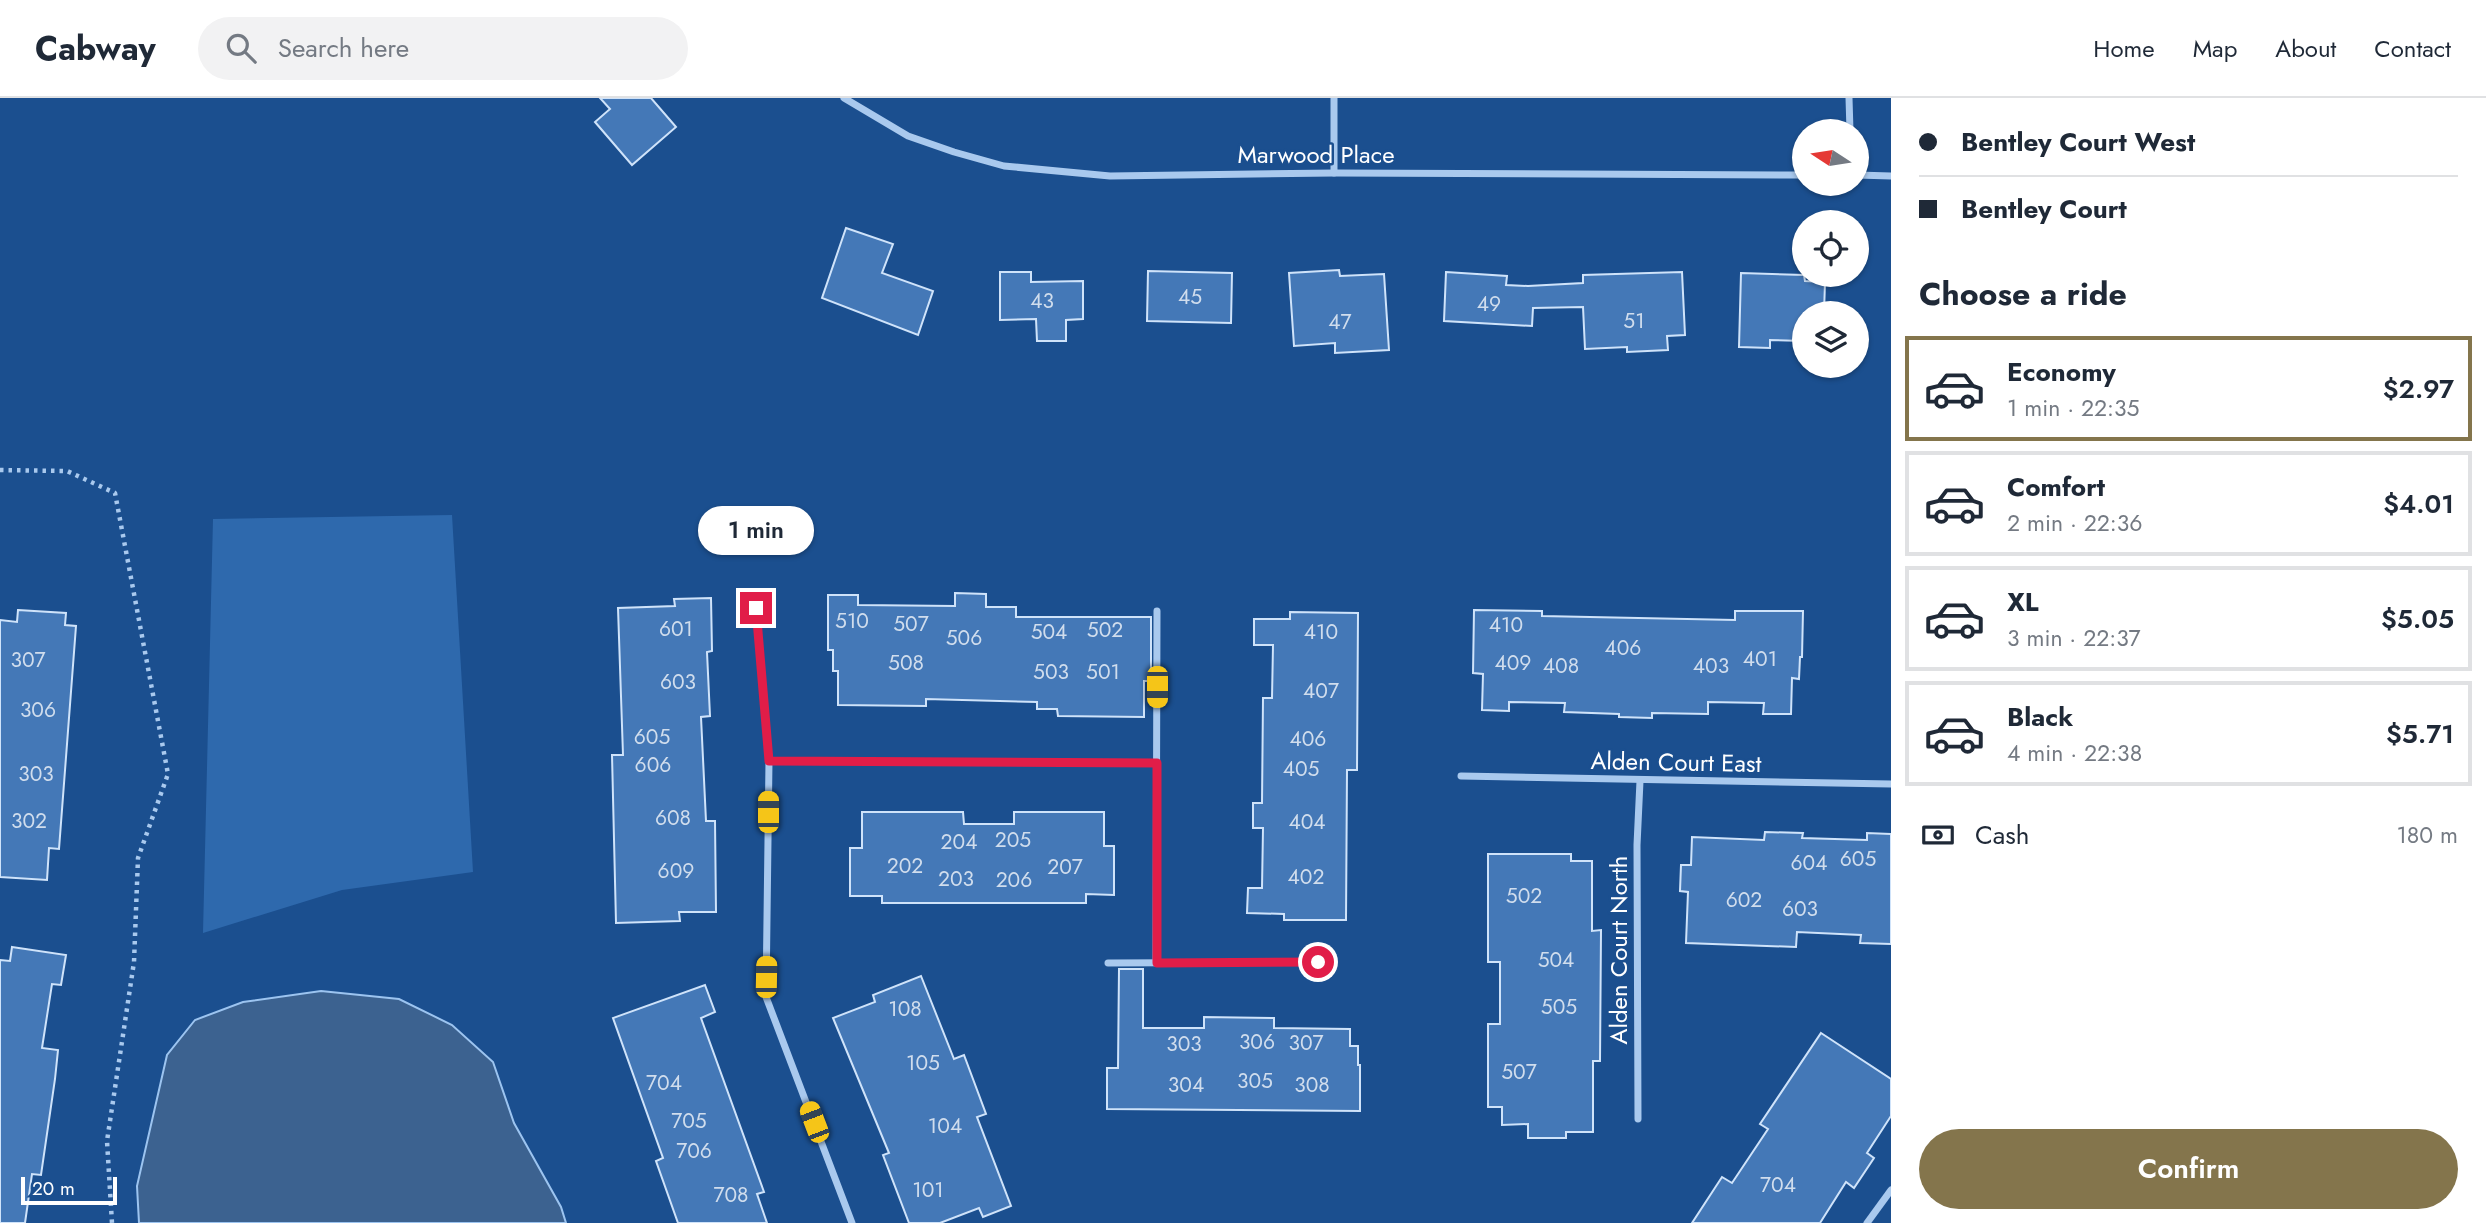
<!DOCTYPE html>
<meta charset="utf-8">
<style>
:root{--surface:#fff;--page:#f2f2f3;--text:#1f2937;--muted:#747a83;--line:#e0e1e3;--accent:#84754c}
body{margin:0;font-family:Jost,sans-serif;background:var(--page);color:var(--text);height:100vh;display:flex;flex-direction:column;font-size:26px;white-space:nowrap}
*{box-sizing:border-box;margin:0}
p{font-size:23px;color:var(--muted)}
.icon{flex:none;width:38px;height:38px;fill:none;stroke:currentColor;stroke-width:2;stroke-linecap:round;stroke-linejoin:round}
.map{position:relative;flex:1;overflow:hidden}
.side{display:flex;flex-direction:column;background:var(--surface);width:595px}
.side>*{flex:none}
.banner{display:grid;align-content:center;height:154px;padding:0 28px;background:var(--surface)}
.needle{width:46px;rotate:282deg}
.controls{position:absolute;left:1792px;top:21px;display:grid;gap:14px}
.controls a{display:grid;place-items:center;width:77px;height:77px;border-radius:50%;background:var(--surface);box-shadow:0 2px 5px #0004;font-size:35px}
.scale{position:absolute;left:21px;bottom:18px;width:96px;box-sizing:border-box;padding-left:7px;border:4px solid #fff;border-top:0;font-size:19px;line-height:24px;white-space:nowrap;color:#fff;-webkit-text-stroke:5px #1b4f8f;paint-order:stroke}
.end{position:absolute;width:32px;height:32px;margin:-16px;border:9px solid #e11d48;background:#fff;box-shadow:0 0 0 4px #fff}
.from{border-radius:50%}
.bubble{position:absolute;height:49px;border-radius:24px;background:var(--surface);box-shadow:0 2px 5px #0004;font-size:23px;font-weight:600;line-height:49px;text-align:center}
.car{position:absolute;width:21px;height:42px;margin:-21px -10px;border-radius:9px;box-shadow:0 0 5px 2px #0007;background:linear-gradient(#f5c518 24%,#345 0 40%,#f5c518 0 76%,#345 0 86%,#f5c518 0)}
.banner b{display:flex;align-items:center;gap:24px;height:66px;font-size:26px}
.banner b+b{border-top:2px solid var(--line)}
.banner i{width:18px;height:18px;background:var(--text)}
ul{padding:0;list-style:none}
li{display:flex;align-items:center;gap:21px;height:105px;margin:0 14px 10px;padding:0 14px;border:4px solid var(--line);border-radius:0px}
li div{flex:1}
li b{display:block;font-size:26px}
li em{font-style:normal;font-weight:600}
li.current{border-color:var(--accent)}
li>.icon{width:63px;height:63px;stroke-width:1.5}
h2{padding:0 28px;font-size:32px;line-height:84px}
.pay{display:flex;align-items:center;gap:18px;height:77px;padding:0 28px;font-size:26px}
.pay p{margin-inline-start:auto}
.primary-button{display:flex;gap:14px;margin-top:auto;padding:14px 28px}
.primary-button a{flex:1;height:80px;border-radius:42px;background:var(--accent);color:#fff;font-size:28px;font-weight:600;line-height:80px;text-align:center}
header{display:flex;align-items:center;gap:42px;box-sizing:border-box;height:98px;padding:0 35px;background:var(--surface);border-bottom:2px solid var(--line)}
header strong{font-size:33px}
nav{display:flex;gap:38px;margin-inline-start:auto;font-size:24px}
.search{width:490px;height:63px;background:var(--page);display:flex;align-items:center;gap:18px;box-sizing:border-box;padding:0 24px;border-radius:38px;color:var(--muted);font-size:26px}
main{display:flex;flex:1;min-height:0}
.map>svg:first-child{display:block}
.green{fill:#2e69ad}
.water{fill:#3c6290;stroke:#9cc4f0;stroke-width:2}
.building{fill:#4478b7;stroke:#cfe3fa;stroke-width:2}
.lines{fill:none;stroke-linecap:round;stroke-linejoin:round}
.path{stroke:#a9c9ee;stroke-width:4.5;stroke-dasharray:3.5 5;stroke-linecap:butt}
.minor{stroke:#a9c9ee;stroke-width:7}
.route{stroke:#e11d48;stroke-width:9}
.labels{text-anchor:middle;dominant-baseline:central;stroke-width:5;stroke-linejoin:round;paint-order:stroke}
.number-label{font-size:21px;fill:#d0dded}
.street-label{font-size:24px;fill:#fff;stroke:#1b4f8f}
</style>
<header>
<strong>Cabway</strong>
<div class="search"><svg class="icon" aria-label="search" viewBox="0 0 24 24"><circle cx="10" cy="10" r="6"/><path d="M15 15l6 6"/></svg>Search here</div>
<nav><a>Home</a><a>Map</a><a>About</a><a>Contact</a></nav>
</header>
<main>
<div class="map">
<svg width="1891" height="1125" viewBox="0 0 1891 1125">
<rect width="100%" height="100%" fill="#1b4f8f"/>
<polygon class="green" points="452,417 473,774 342,792 203,835 213,421"/>
<polygon class="water" points="321,893 399,901 452,927 493,964 514,1025 561,1109 566,1125 139,1125 137,1088 167,957 195,922 243,904"/>
<g class="building">
<polygon points="600,0 651,0 676,29 632,67 595,24 610,11"/>
<polygon points="846,130 893,146 882,175 933,193 918,237 822,200"/>
<polygon points="1339,172 1340,178 1384,176 1389,252 1335,255 1335,245 1294,248 1289,175"/>
<polygon points="1148,173 1232,175 1231,225 1147,223"/>
<polygon points="1000,174 1031,174 1031,184 1083,183 1083,221 1066,222 1066,243 1037,243 1036,221 1000,222"/>
<polygon points="1446,174 1507,178 1506,187 1528,188 1583,185 1583,177 1682,174 1685,237 1667,238 1668,252 1627,254 1627,249 1585,251 1583,209 1533,210 1532,228 1444,223"/>
<polygon points="1741,175 1804,177 1805,183 1825,184 1824,215 1804,215 1803,243 1770,242 1770,250 1739,249"/>
<polygon points="955,495 986,496 986,509 1016,509 1016,519 1151,519 1151,583 1144,583 1144,619 1058,618 1057,611 1037,611 1037,604 926,601 926,608 838,607 838,573 833,573 833,552 828,552 828,497 858,497 858,507 955,508"/>
<polygon points="711,500 712,553 707,554 710,618 701,619 706,723 715,723 716,814 679,814 680,823 616,825 612,657 623,657 618,510 675,508 674,501"/>
<polygon points="18,512 66,515 65,527 76,528 59,751 49,750 47,782 0,779 0,522 17,524"/>
<polygon points="1474,512 1542,513 1542,518 1735,522 1735,513 1803,513 1802,559 1800,559 1799,581 1792,580 1791,616 1763,616 1764,605 1708,604 1708,616 1652,615 1652,620 1619,619 1619,616 1564,614 1565,605 1509,604 1509,613 1482,612 1483,576 1473,575"/>
<polygon points="1290,514 1358,515 1357,672 1347,672 1346,822 1284,822 1284,816 1247,815 1248,790 1262,790 1263,730 1253,730 1253,705 1262,705 1263,600 1272,600 1273,547 1254,547 1254,521 1290,521"/>
<polygon points="862,714 963,714 964,726 1014,726 1014,714 1104,714 1104,748 1114,748 1114,797 1086,796 1086,805 882,805 882,798 850,798 850,750 862,750"/>
<polygon points="1765,734 1803,735 1802,740 1867,742 1867,735 1891,736 1891,846 1860,845 1861,837 1797,834 1796,849 1686,845 1688,794 1680,793 1681,767 1691,767 1692,739 1764,742"/>
<polygon points="1488,756 1571,756 1571,763 1592,763 1592,833 1601,832 1600,963 1593,963 1593,1034 1566,1034 1566,1040 1528,1040 1528,1026 1502,1027 1502,1009 1488,1009 1488,926 1500,926 1500,864 1488,864"/>
<polygon points="12,849 66,857 61,887 52,886 42,950 58,952 55,981 41,1077 32,1076 25,1125 0,1125 0,862 10,863"/>
<polygon points="1119,871 1143,871 1143,930 1204,930 1204,919 1274,920 1274,930 1350,931 1350,948 1358,948 1358,967 1360,967 1360,1013 1107,1011 1107,970 1118,970"/>
<polygon points="921,878 954,961 964,957 986,1016 977,1019 1011,1108 983,1119 979,1110 940,1125 909,1125 883,1057 889,1055 833,920 875,904 873,897"/>
<polygon points="705,887 715,914 701,920 764,1094 757,1096 767,1125 678,1125 656,1063 663,1060 613,920"/>
<polygon points="1821,935 1891,981 1891,1018 1867,1055 1874,1060 1854,1090 1846,1084 1820,1125 1692,1125 1722,1079 1732,1085 1768,1031 1760,1026"/>
</g>
<g class="lines">
<polyline class="path" points="0,372 67,373 115,395 168,676 138,760 134,864 107,1043 112,1125"/>
<g class="minor">
<polyline points="844,0 908,38 954,54 1004,68 1110,78 1334,75 1804,77"/>
<polyline points="1849,0 1850,33"/>
<polyline points="1334,75 1334,0"/>
<polyline points="1857,77 1891,78"/>
<polyline points="756,510 769,663 766,899 852,1125"/>
<polyline points="769,663 1157,665"/>
<polyline points="1461,678 1891,686"/>
<polyline points="1108,865 1318,864"/>
<polyline points="1156,865 1157,513"/>
<polyline points="1638,1021 1637,747 1640,683"/>
<polyline points="1867,1125 1891,1092"/>
</g>
</g>
<g class="lines">
<polyline class="route" points="756,510 769,663 1157,665 1157,865 1318,864"/>
</g>
<g class="labels">
<g class="number-label">
<text x="1190" y="199">45</text>
<text x="1042" y="203">43</text>
<text x="1489" y="206">49</text>
<text x="1634" y="223">51</text>
<text x="1340" y="224">47</text>
<text x="852" y="523">510</text>
<text x="911" y="526">507</text>
<text x="1506" y="527">410</text>
<text x="676" y="531">601</text>
<text x="1105" y="532">502</text>
<text x="1049" y="534">504</text>
<text x="1321" y="534">410</text>
<text x="964" y="540">506</text>
<text x="1623" y="550">406</text>
<text x="1760" y="561">401</text>
<text x="28" y="562">307</text>
<text x="906" y="565">508</text>
<text x="1513" y="565">409</text>
<text x="1561" y="568">408</text>
<text x="1711" y="568">403</text>
<text x="1051" y="574">503</text>
<text x="1103" y="574">501</text>
<text x="678" y="584">603</text>
<text x="1321" y="593">407</text>
<text x="38" y="612">306</text>
<text x="652" y="639">605</text>
<text x="1308" y="641">406</text>
<text x="653" y="667">606</text>
<text x="1301" y="671">405</text>
<text x="36" y="676">303</text>
<text x="673" y="720">608</text>
<text x="29" y="723">302</text>
<text x="1307" y="724">404</text>
<text x="1013" y="742">205</text>
<text x="959" y="744">204</text>
<text x="1858" y="761">605</text>
<text x="1809" y="765">604</text>
<text x="905" y="768">202</text>
<text x="1065" y="769">207</text>
<text x="676" y="773">609</text>
<text x="1306" y="779">402</text>
<text x="956" y="781">203</text>
<text x="1014" y="782">206</text>
<text x="1524" y="798">502</text>
<text x="1744" y="802">602</text>
<text x="1800" y="811">603</text>
<text x="1556" y="862">504</text>
<text x="1559" y="909">505</text>
<text x="905" y="911">108</text>
<text x="1257" y="944">306</text>
<text x="1306" y="945">307</text>
<text x="1184" y="946">303</text>
<text x="923" y="965">105</text>
<text x="1519" y="974">507</text>
<text x="1255" y="983">305</text>
<text x="664" y="985">704</text>
<text x="1186" y="987">304</text>
<text x="1312" y="987">308</text>
<text x="689" y="1023">705</text>
<text x="945" y="1028">104</text>
<text x="694" y="1053">706</text>
<text x="1778" y="1087">704</text>
<text x="928" y="1092">101</text>
<text x="731" y="1097">708</text>
</g>
<g class="street-label">
<text x="1316" y="56">Marwood Place</text>
<text transform="translate(1676 664) rotate(1)">Alden Court East</text>
<text transform="translate(1618 852) rotate(-90)">Alden Court North</text>
</g>
</g>
</svg>
<div class="controls">
<a><svg class="needle" viewBox="-14 -14 28 28"><path d="M0-13l5 13h-10z" fill="#e53935"/><path d="M0 13l5-13h-10z" fill="#747a83"/></svg></a>
<a><svg class="icon" aria-label="locate" viewBox="0 0 24 24"><circle cx="12" cy="12" r="6"/><path d="M12 2v4M12 18v4M2 12h4M18 12h4"/></svg></a>
<a><svg class="icon" aria-label="layers" viewBox="0 0 24 24"><path d="M12 4l9 5-9 5-9-5zM3 14l9 5 9-5"/></svg></a>
</div>
<div class="scale">20 m</div>
<i class="end from" style="left:1318px;top:864px"></i>
<i class="end" style="left:756px;top:510px"></i>
<div class="bubble" style="left:698px;top:408px;width:116px">1 min</div>
<i class="car" style="left:1157px;top:589px;rotate:180deg"></i>
<i class="car" style="left:768px;top:714px;rotate:0deg"></i>
<i class="car" style="left:766px;top:879px;rotate:1deg"></i>
<i class="car" style="left:814px;top:1024px;rotate:339deg"></i>
</div>
<section class="side">
<div class="banner">
<b><i class="from"></i>Bentley Court West</b>
<b><i></i>Bentley Court</b>
</div>
<h2>Choose a ride</h2>
<ul>
<li class="current"><svg class="icon" aria-label="car" viewBox="0 0 24 24"><path d="M5 17H2v-5l4-1 3-4h7l3 4 3 1v5h-3M9 17h6M6 11h13"/><circle cx="7" cy="17" r="2"/><circle cx="17" cy="17" r="2"/></svg><div><b>Economy</b><p>1 min · 22:35</p></div><em>$2.97</em></li>
<li><svg class="icon" aria-label="car" viewBox="0 0 24 24"><path d="M5 17H2v-5l4-1 3-4h7l3 4 3 1v5h-3M9 17h6M6 11h13"/><circle cx="7" cy="17" r="2"/><circle cx="17" cy="17" r="2"/></svg><div><b>Comfort</b><p>2 min · 22:36</p></div><em>$4.01</em></li>
<li><svg class="icon" aria-label="car" viewBox="0 0 24 24"><path d="M5 17H2v-5l4-1 3-4h7l3 4 3 1v5h-3M9 17h6M6 11h13"/><circle cx="7" cy="17" r="2"/><circle cx="17" cy="17" r="2"/></svg><div><b>XL</b><p>3 min · 22:37</p></div><em>$5.05</em></li>
<li><svg class="icon" aria-label="car" viewBox="0 0 24 24"><path d="M5 17H2v-5l4-1 3-4h7l3 4 3 1v5h-3M9 17h6M6 11h13"/><circle cx="7" cy="17" r="2"/><circle cx="17" cy="17" r="2"/></svg><div><b>Black</b><p>4 min · 22:38</p></div><em>$5.71</em></li>
</ul>
<div class="pay"><svg class="icon" aria-label="cash" viewBox="0 0 24 24"><path d="M3 7h18v10H3z"/><circle cx="12" cy="12" r="2"/></svg>Cash<p>180 m</p></div>
<div class="primary-button"><a>Confirm</a></div>
</section>
</main>
